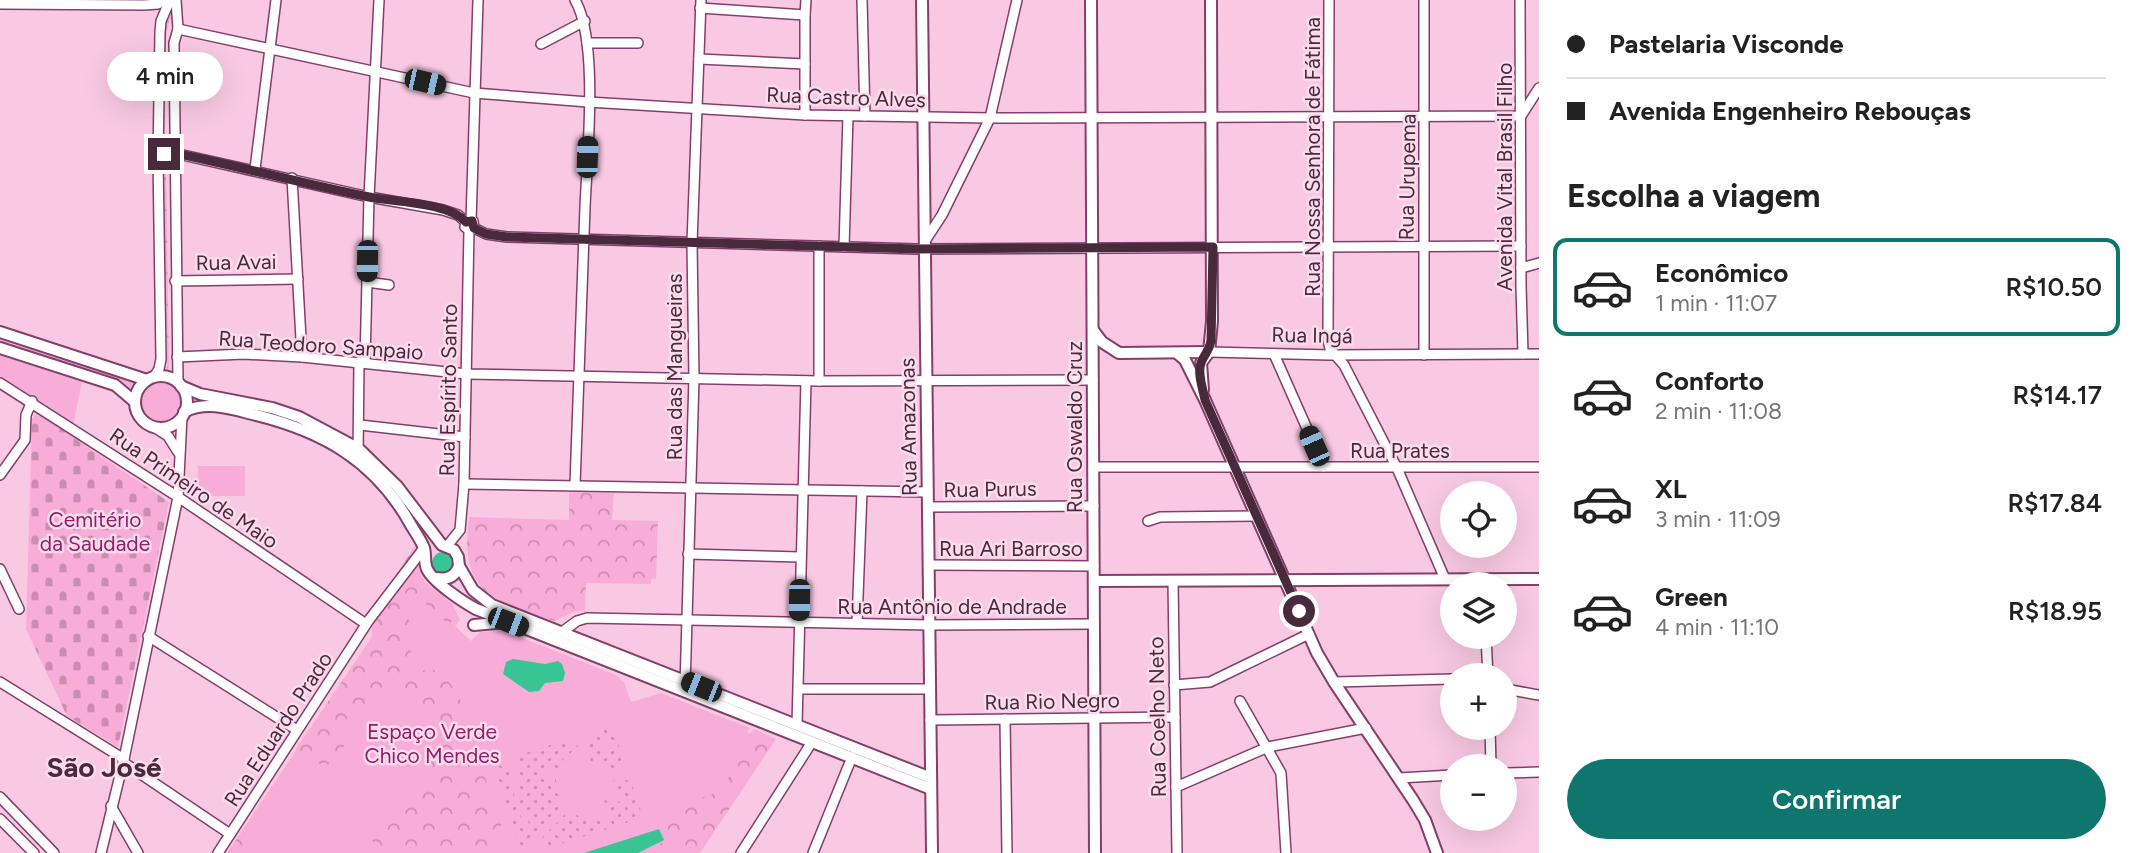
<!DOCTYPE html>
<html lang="pt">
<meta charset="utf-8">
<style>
:root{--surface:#fff;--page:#f6f6f6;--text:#222;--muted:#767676;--line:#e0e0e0;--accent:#0f766e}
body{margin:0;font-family:Figtree,sans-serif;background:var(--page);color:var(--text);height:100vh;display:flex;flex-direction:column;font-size:26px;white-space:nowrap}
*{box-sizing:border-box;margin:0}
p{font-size:23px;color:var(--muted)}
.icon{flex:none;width:38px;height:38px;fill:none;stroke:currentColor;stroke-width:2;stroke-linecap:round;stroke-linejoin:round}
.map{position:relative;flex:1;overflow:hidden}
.panel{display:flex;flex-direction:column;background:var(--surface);width:595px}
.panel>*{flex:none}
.banner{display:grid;align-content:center;height:154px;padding:0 28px;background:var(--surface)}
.buttons{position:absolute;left:1440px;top:481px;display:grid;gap:14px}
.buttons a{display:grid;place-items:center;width:77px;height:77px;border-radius:50%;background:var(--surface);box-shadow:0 7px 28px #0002;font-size:35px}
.end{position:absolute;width:32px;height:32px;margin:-16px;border:9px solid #492a3c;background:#fff;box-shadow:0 0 0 4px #fff}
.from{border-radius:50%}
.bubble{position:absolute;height:49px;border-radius:24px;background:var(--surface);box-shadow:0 7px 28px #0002;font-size:23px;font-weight:600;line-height:49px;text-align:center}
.car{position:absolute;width:21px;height:42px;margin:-21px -10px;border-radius:9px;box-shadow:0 0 5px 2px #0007;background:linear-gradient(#222 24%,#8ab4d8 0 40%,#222 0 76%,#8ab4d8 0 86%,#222 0)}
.banner b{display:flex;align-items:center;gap:24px;height:66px;font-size:26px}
.banner b+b{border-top:2px solid var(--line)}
.banner i{width:18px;height:18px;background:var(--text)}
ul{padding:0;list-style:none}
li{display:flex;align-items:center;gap:21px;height:98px;margin:0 14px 10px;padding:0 14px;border:4px solid transparent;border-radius:14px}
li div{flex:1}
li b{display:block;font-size:26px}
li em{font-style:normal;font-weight:600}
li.on{border-color:var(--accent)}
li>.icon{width:63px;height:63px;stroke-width:1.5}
h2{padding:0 28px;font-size:32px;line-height:84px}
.action{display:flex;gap:14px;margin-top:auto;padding:14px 28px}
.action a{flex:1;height:80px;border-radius:42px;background:var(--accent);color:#fff;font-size:28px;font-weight:600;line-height:80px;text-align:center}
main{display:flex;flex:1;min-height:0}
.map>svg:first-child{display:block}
.green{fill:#f7add7}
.forest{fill:url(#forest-crowns)}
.cemetery{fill:url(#cemetery-stones)}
.garden{fill:url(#garden-dots)}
.water{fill:#38c493}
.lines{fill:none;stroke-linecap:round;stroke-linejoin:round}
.minor-casing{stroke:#833f69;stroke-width:12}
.major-casing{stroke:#833f69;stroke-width:14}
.minor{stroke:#fff;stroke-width:9}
.major{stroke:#fff;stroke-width:10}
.route{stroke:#492a3c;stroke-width:9}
.labels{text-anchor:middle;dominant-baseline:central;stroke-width:5;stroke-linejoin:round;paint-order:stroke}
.street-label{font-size:21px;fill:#492a3c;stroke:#fcdbed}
.park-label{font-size:21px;fill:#911d6b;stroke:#fcdbed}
.district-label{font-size:28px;font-weight:bold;fill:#492a3c;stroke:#fcdbed}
</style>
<main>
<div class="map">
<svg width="1539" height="853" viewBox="0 0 1539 853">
<defs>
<pattern id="forest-crowns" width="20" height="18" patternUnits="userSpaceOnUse" patternTransform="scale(1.75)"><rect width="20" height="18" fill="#f7add7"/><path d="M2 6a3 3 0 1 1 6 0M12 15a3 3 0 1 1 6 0" fill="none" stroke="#ca8db0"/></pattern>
<pattern id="cemetery-stones" width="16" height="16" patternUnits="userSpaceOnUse" patternTransform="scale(1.75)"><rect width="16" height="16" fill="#f7add7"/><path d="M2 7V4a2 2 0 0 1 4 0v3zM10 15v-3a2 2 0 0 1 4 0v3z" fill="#ca8db0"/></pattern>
<pattern id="garden-dots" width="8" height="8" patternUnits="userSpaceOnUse" patternTransform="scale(1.75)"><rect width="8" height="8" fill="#f7add7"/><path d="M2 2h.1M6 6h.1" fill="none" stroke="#ca8db0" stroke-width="1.8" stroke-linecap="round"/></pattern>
</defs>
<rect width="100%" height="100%" fill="#f9c9e3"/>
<g class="green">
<polygon points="0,337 136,380 131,390 121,381 0,343"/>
<polygon points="0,355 82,382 73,426 0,379"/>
<circle cx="161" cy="403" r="21"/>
<rect x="198" y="466" width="47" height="30"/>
<polygon points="415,546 420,574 425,582 452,604 460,620 455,626 471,641 480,632 505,631 616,675 624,682 631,702 661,693 750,728 747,732 750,734 754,729 699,853 227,853 372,637 372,627 369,620"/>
</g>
<g class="forest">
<path d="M173,10l3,18 -6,-9c-9,21 -4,103 -5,130l-3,1 2,-125z"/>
<polygon points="166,157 169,366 167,370 163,164"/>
<path d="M569,492l45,1 -2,27 46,1 -2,57 -5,1v5l-65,-1 -1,28h-9l-22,10c-36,-13 -80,-19 -86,-65 -2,-12 0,-27 1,-39l100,3z"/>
<path d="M415,546l5,28 5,8 27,22 8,16 -13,3 -29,-26 -17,12 9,13 1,41c-17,21 -39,29 -55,55 -10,16 -11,42 -32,48l-29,-16 77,-113v-10l-5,-9z"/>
<polygon points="430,669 444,673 460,700 510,853 380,853 365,829 370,827 380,832 400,817 410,804 402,795 402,787 416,789 429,773 433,745 446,745 449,728 427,719 421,719 410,708 405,706 394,688 413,673"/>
<polygon points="754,729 776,739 700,853 641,853 669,839 667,827 671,823 675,814 688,802 719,792 736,766 744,742"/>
<polygon points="245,827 248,831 249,839 267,853 227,853"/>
</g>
<polygon class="cemetery" points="37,413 169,502 118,747 67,716 26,629 32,419"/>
<g class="garden">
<polygon points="609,727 599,762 591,761 586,744 595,730"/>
<polygon points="613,728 624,761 618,771 612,773 602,763"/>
<polygon points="560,742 579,746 564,758 557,772 518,766 520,755"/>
<path d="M494,765l19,3c-2,27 5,50 22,70l-14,15z"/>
<path d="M518,769l38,7v16l10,16 -28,28c-16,-20 -25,-41 -20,-67z"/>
<polygon points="620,776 624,780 631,781 642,814 612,792 614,778"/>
<polygon points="610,795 641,818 613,827 604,799"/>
<polygon points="568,811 586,820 603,819 607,829 551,847 541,839"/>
</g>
<g class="water">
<circle cx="443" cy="563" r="11"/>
<polygon points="513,659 545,664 558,661 562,664 565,673 563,681 545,683 539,691 529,692 503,674 506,662"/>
<polygon points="659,829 664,840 638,853 584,853"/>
</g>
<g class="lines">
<g class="minor-casing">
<g id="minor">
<polyline points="176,0 178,29"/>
<polyline points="862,0 865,116"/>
<polyline points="1329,0 1328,339 1330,349 1344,365 1397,468 1445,579"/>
<polyline points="1520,0 1521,286 1523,354"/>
<polyline points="0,4 144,5 158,4 166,0"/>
<polyline points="700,8 805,15 806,0"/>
<polyline points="805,15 805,115"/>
<polyline points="178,29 474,93 588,102 805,115 990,118 1521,116 1539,88"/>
<polyline points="587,43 638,43"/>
<polyline points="541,44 585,21"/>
<polyline points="699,59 805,64"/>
<polyline points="158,159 164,154 174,153 369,197 443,210 458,215 466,222 473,221 474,228 486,234 507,237 917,249 1521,246"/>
<polyline points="255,169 276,0"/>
<polyline points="292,178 302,357"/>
<polyline points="471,221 478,0"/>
<polyline points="925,241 942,215 990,118 1017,0"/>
<polyline points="844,247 848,116"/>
<polyline points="1521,268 1539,263"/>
<polyline points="175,281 298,279"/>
<polyline points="367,282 389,285"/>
<polyline points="1209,352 1329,355 1539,354"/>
<polyline points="1274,354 1324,467"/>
<polyline points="1424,355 1424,0"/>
<polyline points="177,357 244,354 302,357 467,374 819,381 1093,380"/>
<polyline points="365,363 369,197 379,0"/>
<polyline points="154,377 159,369 161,359 158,159 160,32 161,21 170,0"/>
<polyline points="819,381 819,246"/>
<polyline points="178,382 174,43 178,29"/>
<polyline points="0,383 178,497 366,624"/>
<polyline points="360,425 465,437"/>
<polyline points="152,426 168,436 178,452"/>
<polyline points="358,455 359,362"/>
<polyline points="1094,467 1539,467"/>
<polyline points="0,475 25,440 26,415 32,401"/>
<polyline points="464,484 928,492"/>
<path d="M575,485c4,-93 7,-186 10,-278 2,-50 14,-166 -10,-207"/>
<polyline points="928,507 1094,506"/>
<polyline points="1148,521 1160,517 1257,516"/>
<polyline points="447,546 460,530 464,484 469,230 465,227 466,222"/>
<polyline points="688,554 800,557"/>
<polyline points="929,565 1094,566"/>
<polyline points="0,569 19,609"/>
<polyline points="1173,581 1177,853"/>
<polyline points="857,623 862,491"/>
<polyline points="562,632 577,621 587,618 929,625 1094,624"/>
<polyline points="148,636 297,730"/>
<polyline points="1486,637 1488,676"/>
<polyline points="0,682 124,759"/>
<polyline points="1334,682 1452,679"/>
<polyline points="1174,685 1210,682 1309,634"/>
<polyline points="685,687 694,378 692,243 701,0"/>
<polyline points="799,689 930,689"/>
<polyline points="1505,689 1539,695"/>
<polyline points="1240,701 1281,773 1286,853"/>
<polyline points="1005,719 1007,853"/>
<polyline points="930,720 1175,717"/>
<polyline points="797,725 806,381"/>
<polyline points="1490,728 1491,766"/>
<polyline points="123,762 230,834"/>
<polyline points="1505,773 1539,772"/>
<polyline points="1399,778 1452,775"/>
<polyline points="1176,787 1268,747 1366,728"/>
<polyline points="0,797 54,853"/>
<polyline points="111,806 138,853"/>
<polyline points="0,819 34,853"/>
<polyline points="101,853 124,759 178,497 182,416"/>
<polyline points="218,853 369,620 424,548"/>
<polyline points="741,853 812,742"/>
<polyline points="813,853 852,757"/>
</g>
</g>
<g class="major-casing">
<g id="major">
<polyline points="922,0 932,853"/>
<polyline points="1091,0 1095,853"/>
<polyline points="1093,330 1102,342 1119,353 1209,352"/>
<polyline points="0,332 147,380"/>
<polyline points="0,348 115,385 135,402"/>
<polyline points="1209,352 1212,321 1211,0"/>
<polyline points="1178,354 1185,360 1205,400 1317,653 1334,682 1413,800 1425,820 1437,853"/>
<circle cx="161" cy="402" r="26"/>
<polyline points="181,386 200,394 272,408 299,417 359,449 397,486 442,545 454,550 458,557 459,566 473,590 492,605 931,778"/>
<polyline points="1203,390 1201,363 1209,352"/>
<path d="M184,412c23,-12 48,-3 72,3 69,17 120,47 155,110 4,7 10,15 13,23 2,7 0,15 3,21 6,13 36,33 49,40l455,180"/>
<path d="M436,578c11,2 19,-1 23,-12"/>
<polyline points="1094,581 1539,579"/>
<polyline points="474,625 507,622"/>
</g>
</g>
<use href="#minor" class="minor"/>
<use href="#major" class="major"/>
</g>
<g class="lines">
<path class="route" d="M164,154l10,-1c65,13 129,31 195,44 26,5 79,5 97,25l6,-1 2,7 12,6 21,3 410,12 296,-2 -2,94c-2,11 -7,13 -10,22 -4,10 2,26 4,37l94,211"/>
</g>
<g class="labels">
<g class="street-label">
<text transform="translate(846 97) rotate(2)">Rua Castro Alves</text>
<text transform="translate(1312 157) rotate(-90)">Rua Nossa Senhora de Fátima</text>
<text transform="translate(1407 177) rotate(-89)">Rua Urupema</text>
<text transform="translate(1504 177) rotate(-90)">Avenida Vital Brasil Filho</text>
<text transform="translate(236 262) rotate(-1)">Rua Avai</text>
<text transform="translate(1312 335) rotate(1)">Rua Ingá</text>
<text transform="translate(321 345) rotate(4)">Rua Teodoro Sampaio</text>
<text transform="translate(674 367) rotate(-90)">Rua das Mangueiras</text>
<text transform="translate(448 390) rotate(-89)">Rua Espírito Santo</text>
<text transform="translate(908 427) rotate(-91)">Rua Amazonas</text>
<text transform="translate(1074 427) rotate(-90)">Rua Oswaldo Cruz</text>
<text x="1400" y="450">Rua Prates</text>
<text transform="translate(194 488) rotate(34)">Rua Primeiro de Maio</text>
<text transform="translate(990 489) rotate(-1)">Rua Purus</text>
<text x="1011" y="548">Rua Ari Barroso</text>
<text x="952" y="606">Rua Antônio de Andrade</text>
<text transform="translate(1052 701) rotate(-1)">Rua Rio Negro</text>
<text transform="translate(1157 717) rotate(-91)">Rua Coelho Neto</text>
<text transform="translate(278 729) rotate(-57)">Rua Eduardo Prado</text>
</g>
<g class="park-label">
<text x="95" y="519">Cemitério<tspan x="95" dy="24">da Saudade</tspan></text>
<text x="432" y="731">Espaço Verde<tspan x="432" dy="24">Chico Mendes</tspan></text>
</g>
<g class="district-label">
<text x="104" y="767">São José</text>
</g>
</g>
</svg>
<div class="buttons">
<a><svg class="icon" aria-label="locate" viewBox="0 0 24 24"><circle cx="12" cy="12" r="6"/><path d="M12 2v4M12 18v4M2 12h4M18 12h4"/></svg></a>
<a><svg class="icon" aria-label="layers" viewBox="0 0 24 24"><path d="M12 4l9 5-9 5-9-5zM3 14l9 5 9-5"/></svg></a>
<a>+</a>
<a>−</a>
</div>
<i class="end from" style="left:1299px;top:611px"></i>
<i class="end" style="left:164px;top:154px"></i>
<div class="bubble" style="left:107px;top:52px;width:116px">4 min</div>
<i class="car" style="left:425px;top:82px;rotate:103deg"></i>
<i class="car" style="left:587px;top:157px;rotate:2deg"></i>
<i class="car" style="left:367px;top:261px;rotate:181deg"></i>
<i class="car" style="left:1314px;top:446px;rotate:336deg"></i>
<i class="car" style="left:799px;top:600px;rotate:181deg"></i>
<i class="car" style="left:508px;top:622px;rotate:111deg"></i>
<i class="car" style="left:701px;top:687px;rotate:292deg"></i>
</div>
<section class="panel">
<div class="banner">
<b><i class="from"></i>Pastelaria Visconde</b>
<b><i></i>Avenida Engenheiro Rebouças</b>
</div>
<h2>Escolha a viagem</h2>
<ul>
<li class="on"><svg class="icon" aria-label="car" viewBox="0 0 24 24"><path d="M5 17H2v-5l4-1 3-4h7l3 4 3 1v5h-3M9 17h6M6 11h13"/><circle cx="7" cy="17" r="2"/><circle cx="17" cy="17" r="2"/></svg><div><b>Econômico</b><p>1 min · 11:07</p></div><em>R$10.50</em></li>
<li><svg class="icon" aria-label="car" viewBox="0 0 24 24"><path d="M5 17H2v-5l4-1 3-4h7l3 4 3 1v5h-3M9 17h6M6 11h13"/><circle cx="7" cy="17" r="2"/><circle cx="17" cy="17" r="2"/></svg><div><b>Conforto</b><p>2 min · 11:08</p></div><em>R$14.17</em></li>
<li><svg class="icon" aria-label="car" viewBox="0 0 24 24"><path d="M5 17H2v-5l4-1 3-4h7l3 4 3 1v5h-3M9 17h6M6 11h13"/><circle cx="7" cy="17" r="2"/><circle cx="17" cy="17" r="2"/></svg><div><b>XL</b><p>3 min · 11:09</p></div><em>R$17.84</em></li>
<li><svg class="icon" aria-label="car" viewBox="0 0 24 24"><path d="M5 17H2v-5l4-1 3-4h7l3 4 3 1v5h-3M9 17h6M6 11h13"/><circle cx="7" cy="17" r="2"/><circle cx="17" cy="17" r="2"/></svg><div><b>Green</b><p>4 min · 11:10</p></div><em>R$18.95</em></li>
</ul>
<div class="action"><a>Confirmar</a></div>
</section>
</main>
